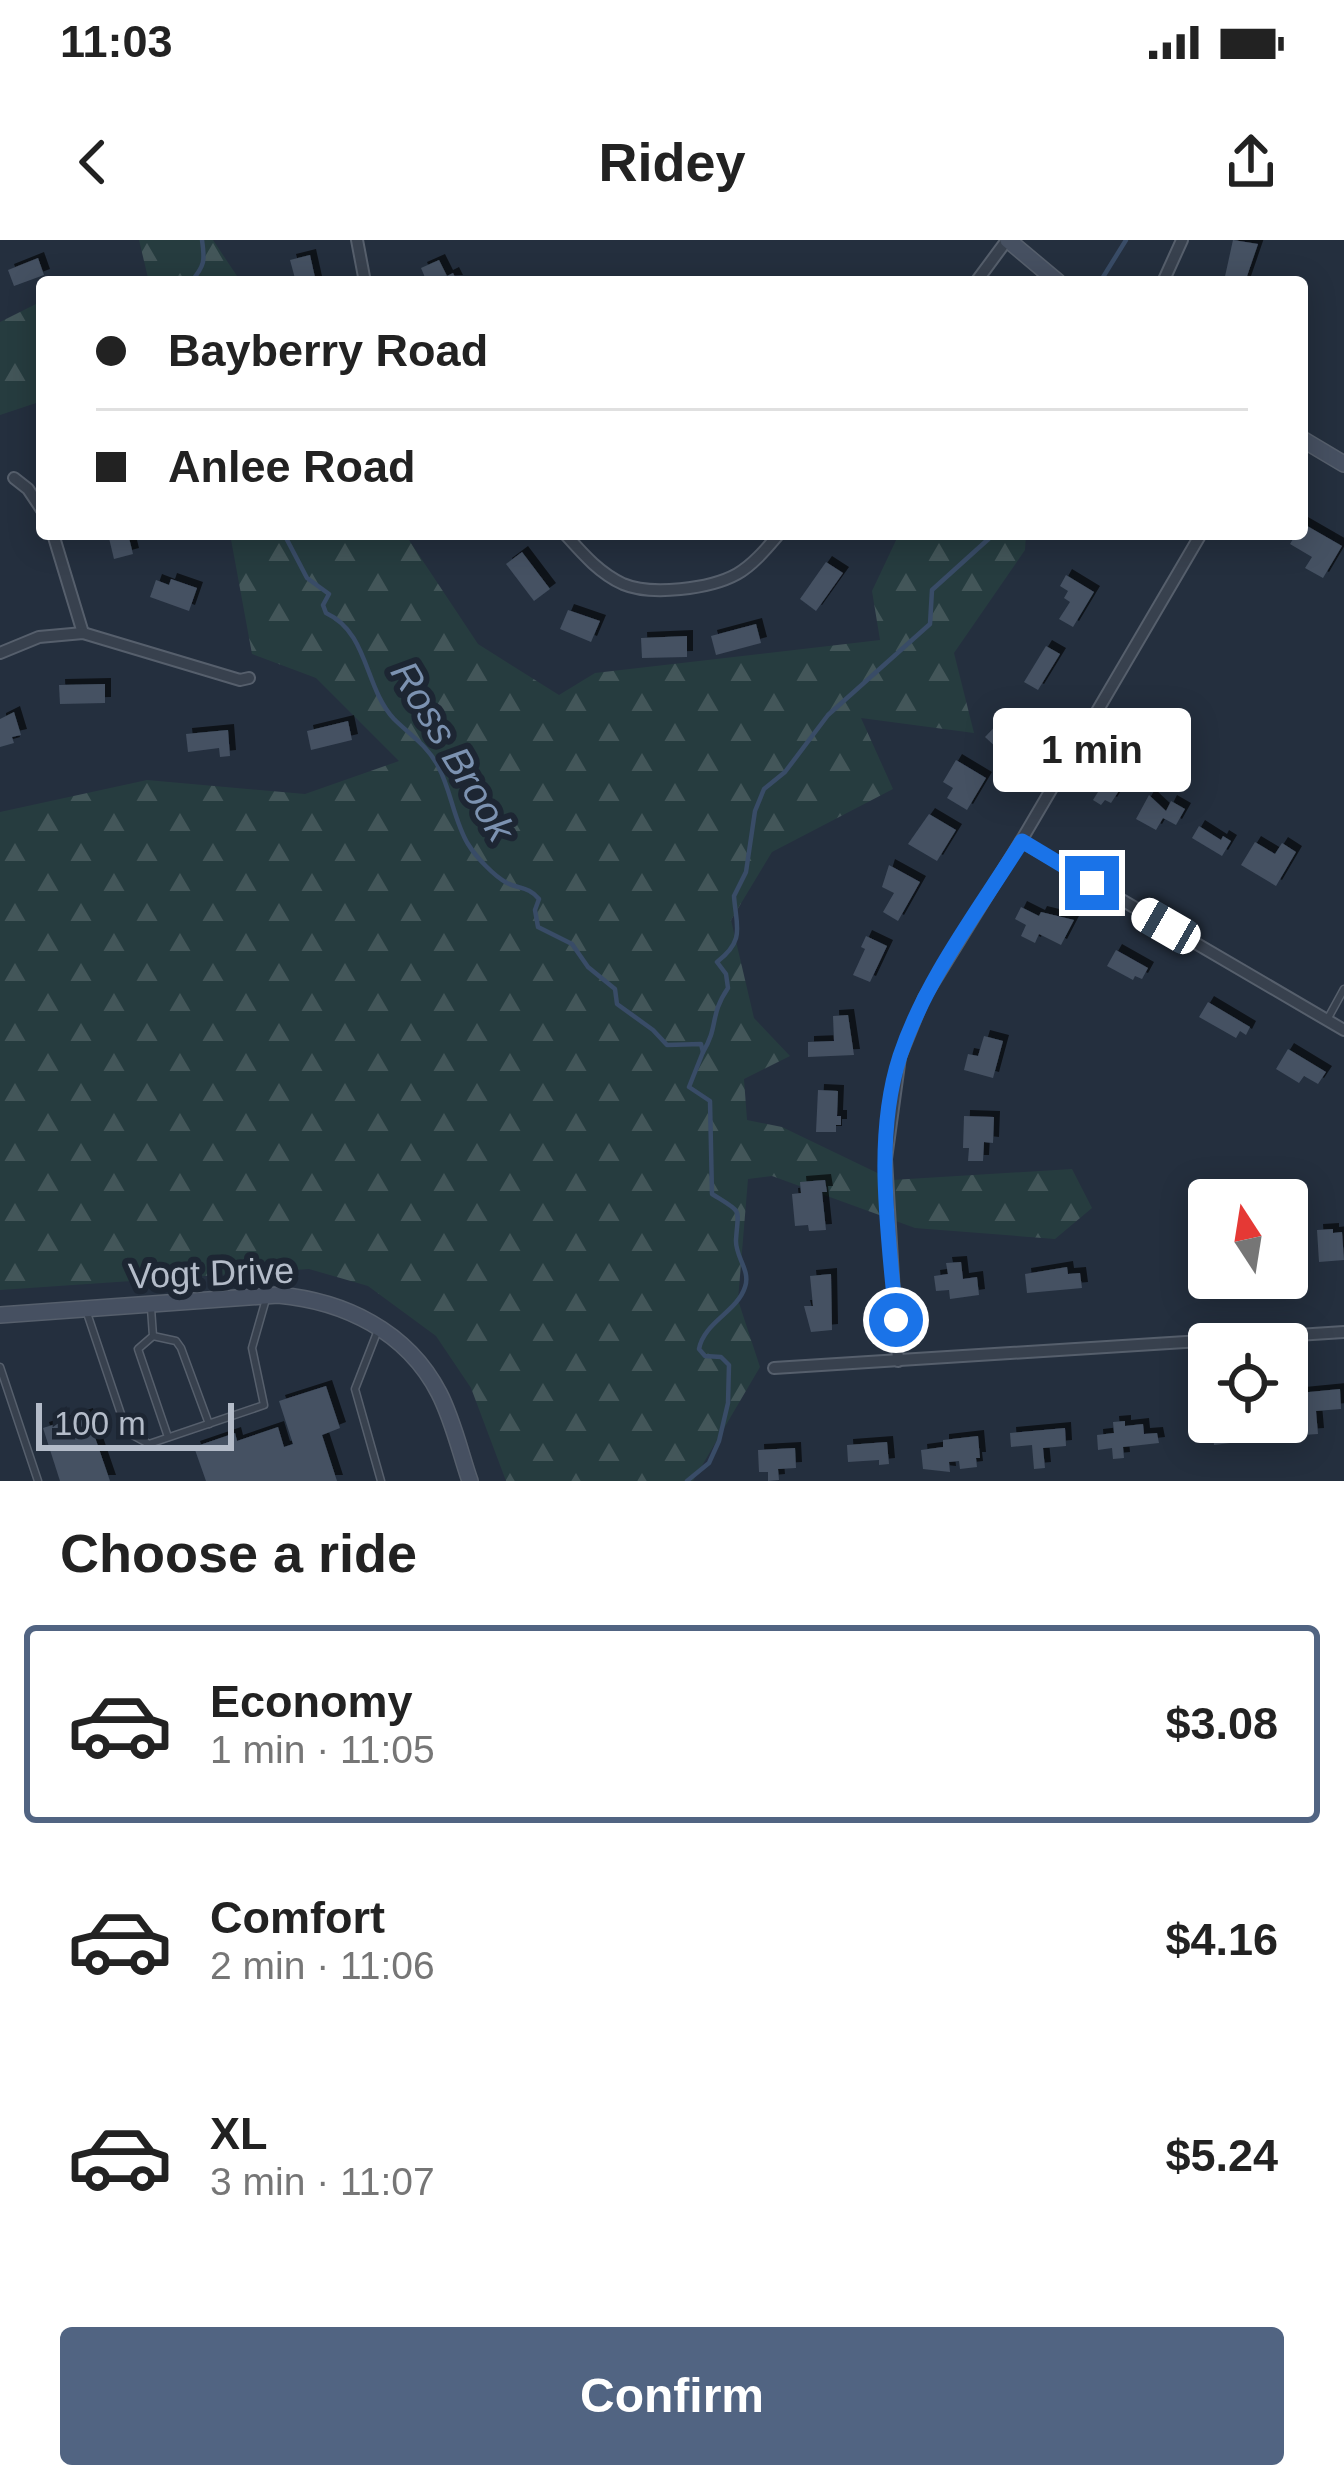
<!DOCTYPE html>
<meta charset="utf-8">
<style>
:root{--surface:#fff;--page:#f6f6f6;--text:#222;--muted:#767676;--line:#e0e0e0;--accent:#516482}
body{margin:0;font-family:Arial,sans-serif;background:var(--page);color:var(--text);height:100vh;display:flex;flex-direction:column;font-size:45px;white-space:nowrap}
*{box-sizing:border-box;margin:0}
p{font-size:39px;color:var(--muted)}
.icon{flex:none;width:66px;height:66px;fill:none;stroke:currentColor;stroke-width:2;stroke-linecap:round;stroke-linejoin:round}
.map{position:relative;height:1241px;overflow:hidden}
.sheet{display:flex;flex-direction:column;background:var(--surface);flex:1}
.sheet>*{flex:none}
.guide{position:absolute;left:36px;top:36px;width:1272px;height:264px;border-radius:12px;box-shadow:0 6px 30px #0003;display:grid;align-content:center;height:264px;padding:0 60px;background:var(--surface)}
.needle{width:78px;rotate:348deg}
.buttons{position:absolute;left:1188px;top:939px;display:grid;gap:24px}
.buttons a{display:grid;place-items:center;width:120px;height:120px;border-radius:12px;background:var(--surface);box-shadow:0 6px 30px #0003;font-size:60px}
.scale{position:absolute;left:36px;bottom:30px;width:198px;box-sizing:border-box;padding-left:12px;border:6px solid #b4bcc9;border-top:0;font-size:33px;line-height:42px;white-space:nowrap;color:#b4bcc9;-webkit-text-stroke:9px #1d2633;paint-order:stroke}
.end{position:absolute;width:54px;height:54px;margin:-27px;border:15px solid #1a73e8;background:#fff;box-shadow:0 0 0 6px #fff}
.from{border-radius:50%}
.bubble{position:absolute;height:84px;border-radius:12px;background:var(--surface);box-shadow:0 6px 30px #0003;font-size:39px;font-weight:700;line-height:84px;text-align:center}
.car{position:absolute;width:36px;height:72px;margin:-36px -18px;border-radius:15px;box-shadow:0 0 9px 3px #0007;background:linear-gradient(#fff 24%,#345 0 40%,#fff 0 76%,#345 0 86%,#fff 0)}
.guide b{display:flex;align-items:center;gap:42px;height:114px;font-size:45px}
.guide b+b{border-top:3px solid var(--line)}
.guide i{width:30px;height:30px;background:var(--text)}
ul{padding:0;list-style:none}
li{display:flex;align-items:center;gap:36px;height:198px;margin:0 24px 18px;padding:0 36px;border:6px solid transparent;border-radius:12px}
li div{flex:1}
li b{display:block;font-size:45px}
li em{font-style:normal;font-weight:700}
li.current{border-color:var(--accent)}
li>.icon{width:108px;height:108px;stroke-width:1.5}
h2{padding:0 60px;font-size:54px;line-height:144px}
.primary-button{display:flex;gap:24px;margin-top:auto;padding:24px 60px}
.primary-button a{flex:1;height:138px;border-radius:12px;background:var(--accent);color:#fff;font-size:48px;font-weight:700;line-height:138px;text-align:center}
.status{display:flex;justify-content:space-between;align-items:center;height:84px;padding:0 60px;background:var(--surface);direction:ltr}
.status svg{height:33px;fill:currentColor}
header{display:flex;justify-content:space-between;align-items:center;height:156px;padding:0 60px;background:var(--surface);font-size:54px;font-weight:700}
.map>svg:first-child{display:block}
.forest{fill:url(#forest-firs)}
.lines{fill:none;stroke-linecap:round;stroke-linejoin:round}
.stream{stroke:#394c67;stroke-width:4.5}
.building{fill:#455162;filter:url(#shadow)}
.lane-casing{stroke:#565f6c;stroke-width:9}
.street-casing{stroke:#565f6c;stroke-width:14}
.secondary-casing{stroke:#565f6c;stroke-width:18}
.lane{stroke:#38414e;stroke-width:6}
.street{stroke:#38414e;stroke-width:10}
.secondary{stroke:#465061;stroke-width:15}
.route{stroke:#1a73e8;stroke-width:15}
.labels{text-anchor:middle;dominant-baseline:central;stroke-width:12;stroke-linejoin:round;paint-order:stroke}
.street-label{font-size:36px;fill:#b4bcc9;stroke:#1d2633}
.water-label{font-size:39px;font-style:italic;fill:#7c92b1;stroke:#1d2633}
</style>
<div class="status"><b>11:03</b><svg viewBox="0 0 49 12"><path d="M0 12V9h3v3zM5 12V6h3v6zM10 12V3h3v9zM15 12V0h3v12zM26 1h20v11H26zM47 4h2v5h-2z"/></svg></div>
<header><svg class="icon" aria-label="back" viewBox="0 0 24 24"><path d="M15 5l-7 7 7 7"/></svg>Ridey<svg class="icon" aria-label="share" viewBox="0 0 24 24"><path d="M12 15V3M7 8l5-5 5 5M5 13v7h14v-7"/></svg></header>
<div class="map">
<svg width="1344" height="1241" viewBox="0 0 1344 1241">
<defs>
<pattern id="forest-firs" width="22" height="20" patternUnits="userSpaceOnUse" patternTransform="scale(3)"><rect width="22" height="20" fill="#263c3f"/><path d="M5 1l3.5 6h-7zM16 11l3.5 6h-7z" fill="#435659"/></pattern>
<filter id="shadow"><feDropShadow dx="6" dy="-6" stdDeviation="0" flood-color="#0009"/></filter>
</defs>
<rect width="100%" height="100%" fill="#242f3e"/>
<g class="forest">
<polygon points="139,0 213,0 241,42 149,42"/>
<polygon points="42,61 42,161 0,175 0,82"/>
<polygon points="230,294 405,294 478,404 559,455 595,433 880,400 872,351 899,294 1026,294 1025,310 954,413 974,493 861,478 893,549 772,612 731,680 754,778 790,816 744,839 747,880 782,887 892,940 1072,929 1092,968 1055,999 915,988 772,936 748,939 738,1060 760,1127 693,1241 506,1241 471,1148 436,1096 368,1046 309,1029 0,1050 0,572 147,540 305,554 399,521 316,438 252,414"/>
</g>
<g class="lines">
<g class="stream">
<path d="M191,42c14,-17 14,-21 11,-42"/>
<polyline points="1100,42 1126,0"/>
<path d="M284,294l23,44 22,16 -6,11 3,8c43,20 38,74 68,106 16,16 33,26 44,47 13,24 16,55 30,78 8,13 26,32 39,39 13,6 22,4 32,16l-4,11 3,17 34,17 16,23 27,22 2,15 36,26 14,15 34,-1 2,8 -14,35 21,14 2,93c32,20 26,13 24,46 -1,17 15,30 9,47 -8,25 -41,35 -46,62l6,7 16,1 8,8 -1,38 -9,38 -10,22 -22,18"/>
<path d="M703,812c16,-26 6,-36 25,-64l-2,-14 -9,-12c29,-22 19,-36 17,-66l12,-24 9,-61 9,-22 21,-17 43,-57 102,-91 2,-34 62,-56"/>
</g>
</g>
<g class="building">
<polygon points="1233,0 1258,4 1245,42 1224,41"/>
<polygon points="310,15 316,42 296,42 290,20"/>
<polygon points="38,18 44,35 14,46 8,30"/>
<polygon points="439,20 447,36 453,33 457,41 427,42 421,28"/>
<polygon points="1302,283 1342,306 1323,338 1305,328 1312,317 1290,304 1296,294 1302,294"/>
<polygon points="108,294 128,294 133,314 114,319"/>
<polygon points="522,312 550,349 534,361 506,324"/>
<polygon points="826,322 843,333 816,371 800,359"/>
<polygon points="1066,335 1094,352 1073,387 1059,379 1070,362 1064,358 1068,351 1060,346"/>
<polygon points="171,339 197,348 189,371 150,357 156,340 169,345"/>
<polygon points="568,370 600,381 591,402 560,389"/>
<polygon points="756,384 761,403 716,415 711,396"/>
<polygon points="687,396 687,417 642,418 641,398"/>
<polygon points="1046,406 1060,414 1038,450 1024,442"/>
<polygon points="105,444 105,463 60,464 59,445"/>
<polygon points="14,472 21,495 12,497 14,503 0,507 0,479"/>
<polygon points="1007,474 1020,486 998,509 985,497"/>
<polygon points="348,481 352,500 311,510 307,491"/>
<polygon points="228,490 230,516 220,517 219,508 188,512 186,494"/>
<polygon points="956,520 986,538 967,570 947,558 953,548 943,542"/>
<polygon points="1126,520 1135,526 1111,563 1105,560 1101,565 1093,560 1113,528 1119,531"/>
<polygon points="1149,555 1166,571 1171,561 1185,569 1176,585 1163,578 1156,590 1136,579"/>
<polygon points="929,574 956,590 937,621 908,604"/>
<polygon points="1199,586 1221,600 1223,596 1231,601 1222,616 1192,598"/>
<polygon points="1255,602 1275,614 1282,603 1296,612 1276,646 1241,625"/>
<polygon points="889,625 920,642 898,681 883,672 894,653 882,647"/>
<polygon points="1021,667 1039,676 1041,672 1074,680 1061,705 1039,694 1035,703 1021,696 1026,685 1015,679"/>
<polygon points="866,696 887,706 870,742 853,735 865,709 861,707"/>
<polygon points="1116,710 1148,728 1142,739 1135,736 1133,740 1107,726"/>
<polygon points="1208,762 1250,787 1246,795 1240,791 1236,798 1199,777"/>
<polygon points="848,775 854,815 808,817 808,802 834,801 833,776"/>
<polygon points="984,796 1003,801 993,838 964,830 968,814 978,816"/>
<polygon points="1288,809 1326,832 1318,844 1304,836 1299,843 1276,829"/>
<polygon points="818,850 838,851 837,876 841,876 841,885 836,885 836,892 816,892"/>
<polygon points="964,876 994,877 993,903 984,902 983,921 968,921 969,908 963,908"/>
<polygon points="825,940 827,952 822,952 826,990 809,991 808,985 795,986 792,954 801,953 800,942"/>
<polygon points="1333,989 1333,993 1342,992 1344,1020 1319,1022 1317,990"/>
<polygon points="961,1022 963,1039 977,1037 979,1055 950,1059 949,1050 936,1051 934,1036 948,1034 946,1023"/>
<polygon points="1067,1027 1068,1034 1080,1033 1082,1048 1027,1053 1025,1034"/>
<polygon points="831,1034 832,1090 811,1092 804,1066 813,1066 810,1036"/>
<polygon points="326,1146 340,1188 322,1195 337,1241 206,1241 194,1207 235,1193 237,1201 278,1187 284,1207 293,1204 279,1161"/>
<polygon points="1340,1149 1341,1169 1316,1171 1318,1194 1303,1195 1299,1153"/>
<polygon points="1209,1172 1209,1182 1245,1182 1246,1192 1229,1194 1230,1203 1214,1205 1213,1195 1202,1196 1201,1190 1195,1191 1193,1174"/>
<polygon points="87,1174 110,1241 60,1241 43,1188"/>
<polygon points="1125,1181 1125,1186 1143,1184 1144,1194 1157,1193 1159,1203 1123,1207 1124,1218 1113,1219 1112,1208 1098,1210 1097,1195 1114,1193 1113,1182"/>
<polygon points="1065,1188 1066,1206 1043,1208 1045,1228 1034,1229 1032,1205 1011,1207 1010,1193"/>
<polygon points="978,1196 980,1218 976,1218 977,1227 960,1229 959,1221 949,1222 950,1232 923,1229 921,1210 943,1207 943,1200"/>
<polygon points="887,1202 889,1224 879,1225 879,1220 848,1222 847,1205"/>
<polygon points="795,1208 796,1228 778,1229 779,1240 768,1241 768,1232 759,1232 758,1210"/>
</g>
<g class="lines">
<g class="lane-casing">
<g id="lane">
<polyline points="1327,780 1344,749"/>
<polyline points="151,1068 153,1096 138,1109 168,1197"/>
<polyline points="87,1073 127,1192 149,1204 264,1165 252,1108 266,1059"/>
<polyline points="378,1090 355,1149 381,1241"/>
<polyline points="153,1096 176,1101 181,1108 209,1184"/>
<polyline points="0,1127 38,1241"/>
</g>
</g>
<g class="street-casing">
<g id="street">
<polyline points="357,0 365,42"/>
<polyline points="976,42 1007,0"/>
<polyline points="1163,42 1182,0"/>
<polyline points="14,238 28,249 42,270"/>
<polyline points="53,294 83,393"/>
<path d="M565,294c17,19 34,39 58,50 28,12 87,5 114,-10 16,-9 30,-26 42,-40"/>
<polyline points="0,413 39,397 83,393 240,440 249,438"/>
<polyline points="1021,601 1344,790"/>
<polyline points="898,1121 886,919 900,817 924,758 1021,601 1201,294"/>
<polyline points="774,1128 1344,1092"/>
</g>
</g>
<g class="secondary-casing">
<g id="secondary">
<polyline points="1008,0 1058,42"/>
<polyline points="1302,199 1344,224"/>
<path d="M0,1075l278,-20c66,6 129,36 161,98 14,27 21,59 31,88"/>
</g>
</g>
<use href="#lane" class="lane"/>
<use href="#street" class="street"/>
<use href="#secondary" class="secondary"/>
</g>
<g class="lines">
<path class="route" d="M896,1080c-7,-85 -23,-181 4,-264 26,-78 79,-146 122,-215l70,42"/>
</g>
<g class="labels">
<g class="street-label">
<text transform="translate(211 1033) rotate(-2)">Vogt Drive</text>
</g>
<g class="water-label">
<text transform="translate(453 511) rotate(59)">Ross Brook</text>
</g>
</g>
</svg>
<div class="buttons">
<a><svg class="needle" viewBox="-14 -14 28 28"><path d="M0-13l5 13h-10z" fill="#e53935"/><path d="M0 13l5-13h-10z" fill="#767676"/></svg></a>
<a><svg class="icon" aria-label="locate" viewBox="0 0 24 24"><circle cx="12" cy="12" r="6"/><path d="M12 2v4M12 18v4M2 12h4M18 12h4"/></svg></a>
</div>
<div class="scale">100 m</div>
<i class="end from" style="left:896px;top:1080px"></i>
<i class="end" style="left:1092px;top:643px"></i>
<div class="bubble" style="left:993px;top:468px;width:198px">1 min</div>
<i class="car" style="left:1166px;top:686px;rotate:300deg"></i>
<div class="guide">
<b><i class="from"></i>Bayberry Road</b>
<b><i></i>Anlee Road</b>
</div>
</div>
<section class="sheet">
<h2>Choose a ride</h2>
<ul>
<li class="current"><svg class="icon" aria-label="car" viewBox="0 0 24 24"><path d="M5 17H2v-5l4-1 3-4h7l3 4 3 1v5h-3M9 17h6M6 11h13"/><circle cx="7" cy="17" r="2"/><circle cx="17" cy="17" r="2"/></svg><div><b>Economy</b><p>1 min · 11:05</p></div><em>$3.08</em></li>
<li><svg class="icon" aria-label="car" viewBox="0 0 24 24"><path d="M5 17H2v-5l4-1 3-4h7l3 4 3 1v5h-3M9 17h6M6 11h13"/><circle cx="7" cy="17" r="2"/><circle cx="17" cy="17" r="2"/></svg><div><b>Comfort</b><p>2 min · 11:06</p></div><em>$4.16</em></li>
<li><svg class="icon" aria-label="car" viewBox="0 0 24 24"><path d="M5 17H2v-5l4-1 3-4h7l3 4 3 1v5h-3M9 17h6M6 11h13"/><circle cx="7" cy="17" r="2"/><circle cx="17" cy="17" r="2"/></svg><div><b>XL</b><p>3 min · 11:07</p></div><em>$5.24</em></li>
</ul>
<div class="primary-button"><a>Confirm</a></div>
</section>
